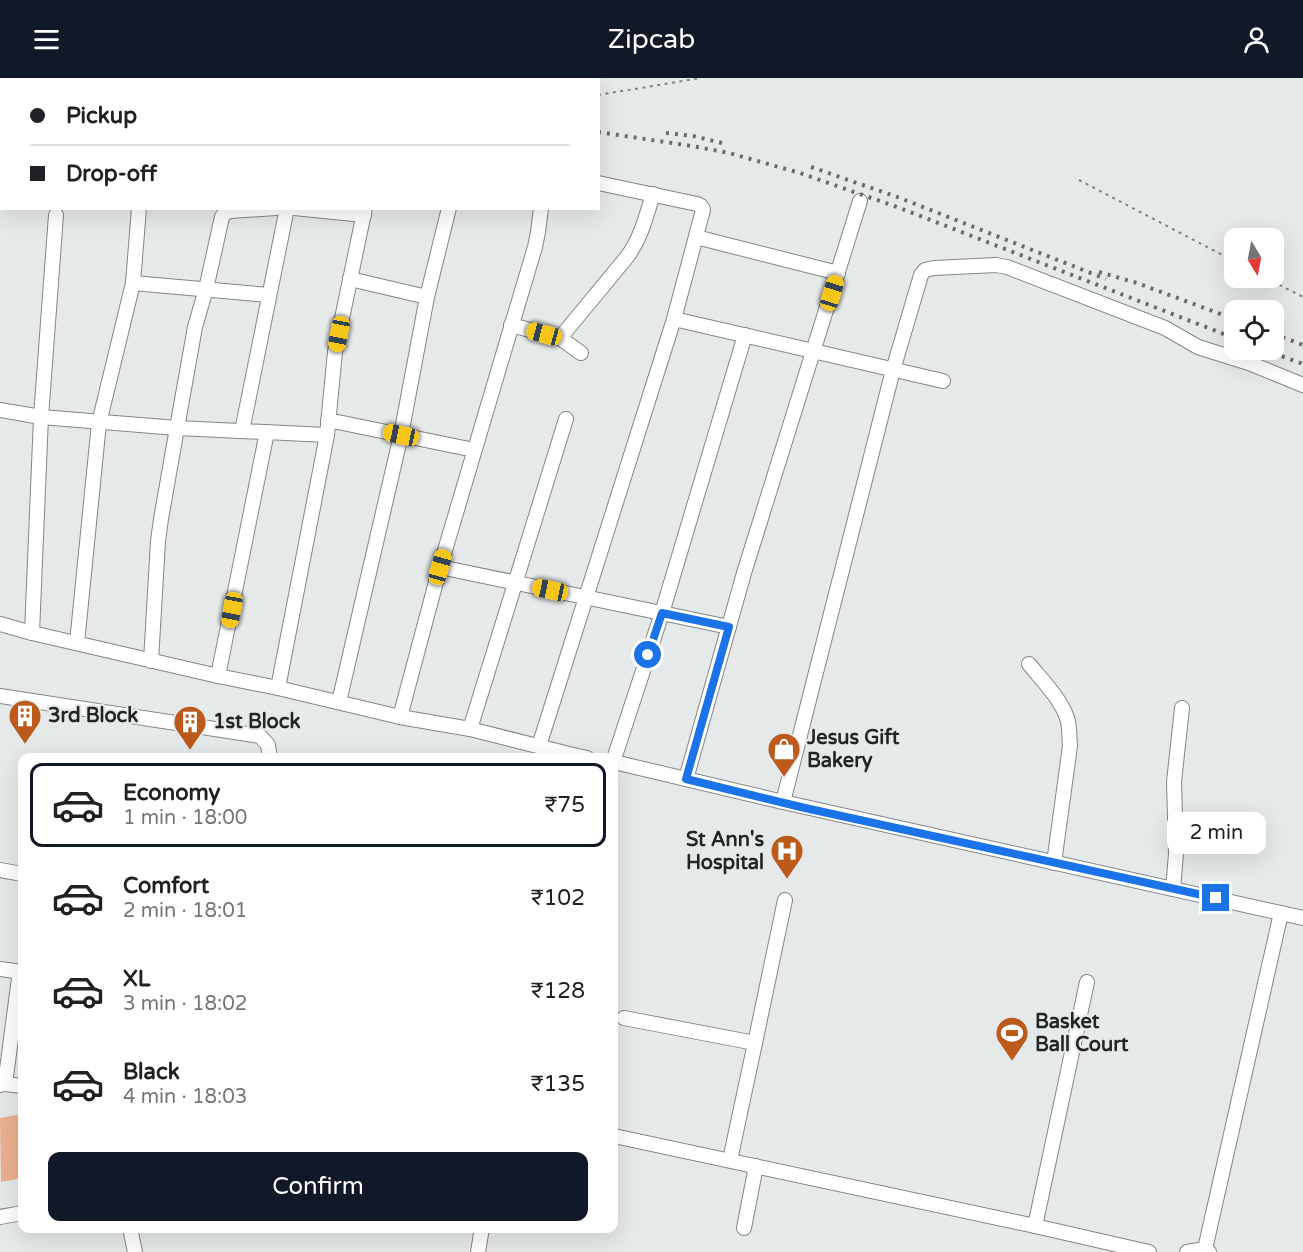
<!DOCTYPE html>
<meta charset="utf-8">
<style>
:root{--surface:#fff;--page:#f2f2f2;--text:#202124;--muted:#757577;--line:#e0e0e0;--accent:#111827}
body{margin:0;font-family:"Varela Round",sans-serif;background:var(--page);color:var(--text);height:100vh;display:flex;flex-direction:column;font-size:22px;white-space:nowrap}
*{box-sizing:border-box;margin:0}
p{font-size:20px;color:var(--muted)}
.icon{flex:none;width:33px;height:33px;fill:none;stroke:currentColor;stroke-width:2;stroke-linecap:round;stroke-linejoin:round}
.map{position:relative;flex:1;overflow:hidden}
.details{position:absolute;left:18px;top:675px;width:600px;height:480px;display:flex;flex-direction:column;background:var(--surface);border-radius:12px;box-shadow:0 6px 24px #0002}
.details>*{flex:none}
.guide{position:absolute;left:0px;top:0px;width:600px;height:132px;box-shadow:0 6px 24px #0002;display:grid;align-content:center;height:132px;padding:0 30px;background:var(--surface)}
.needle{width:39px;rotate:170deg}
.controls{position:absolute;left:1224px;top:150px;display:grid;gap:12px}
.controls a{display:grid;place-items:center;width:60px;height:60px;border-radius:12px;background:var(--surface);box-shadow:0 6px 24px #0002;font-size:30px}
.end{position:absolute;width:27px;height:27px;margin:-14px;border:8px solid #1a73e8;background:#fff;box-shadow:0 0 0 3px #fff}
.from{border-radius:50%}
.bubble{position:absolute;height:42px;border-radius:12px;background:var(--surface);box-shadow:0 6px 24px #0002;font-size:20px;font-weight:600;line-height:42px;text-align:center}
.car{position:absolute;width:18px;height:36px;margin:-18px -9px;border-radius:8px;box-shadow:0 0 4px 2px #0007;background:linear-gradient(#f5c518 24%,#345 0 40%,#f5c518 0 76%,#345 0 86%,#f5c518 0)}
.guide b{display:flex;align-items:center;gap:21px;height:57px;font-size:22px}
.guide b+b{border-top:2px solid var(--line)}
.guide i{width:15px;height:15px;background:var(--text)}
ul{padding:10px 0 0;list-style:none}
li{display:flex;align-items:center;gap:18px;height:84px;margin:0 12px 9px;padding:0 18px;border:3px solid transparent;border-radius:12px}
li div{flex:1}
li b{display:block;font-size:22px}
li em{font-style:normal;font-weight:600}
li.on{border-color:var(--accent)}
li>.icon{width:54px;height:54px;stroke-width:1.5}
.primary-button{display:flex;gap:12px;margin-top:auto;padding:12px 30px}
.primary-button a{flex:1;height:69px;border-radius:12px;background:var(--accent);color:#fff;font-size:24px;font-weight:600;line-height:69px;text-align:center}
header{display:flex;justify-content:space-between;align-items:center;height:78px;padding:0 30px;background:var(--accent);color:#fff;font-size:27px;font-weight:600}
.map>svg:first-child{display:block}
.green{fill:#ebaf90}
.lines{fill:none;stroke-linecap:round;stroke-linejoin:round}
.minor-casing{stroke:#838687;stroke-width:16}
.path{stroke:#808283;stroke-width:2;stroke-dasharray:3 4.5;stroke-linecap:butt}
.minor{stroke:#fff;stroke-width:14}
.rail{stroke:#6a6b6c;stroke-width:4;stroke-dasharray:3 6;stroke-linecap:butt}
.route{stroke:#1a73e8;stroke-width:8}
.labels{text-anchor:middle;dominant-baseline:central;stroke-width:4.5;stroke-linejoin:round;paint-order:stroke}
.poi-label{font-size:20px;font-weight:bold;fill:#232425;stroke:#e6e9ea;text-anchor:start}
</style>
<header><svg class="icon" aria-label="menu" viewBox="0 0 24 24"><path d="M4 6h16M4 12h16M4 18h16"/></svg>Zipcab<svg class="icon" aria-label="person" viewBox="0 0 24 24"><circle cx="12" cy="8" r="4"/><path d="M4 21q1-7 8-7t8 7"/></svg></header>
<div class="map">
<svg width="1303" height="1174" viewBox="0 0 1303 1174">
<rect width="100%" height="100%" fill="#e6e9ea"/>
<polygon class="green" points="22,1036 22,1100 1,1104 0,1040"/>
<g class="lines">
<g class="minor-casing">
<g id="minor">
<polyline points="13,0 13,2"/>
<polyline points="204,0 205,2"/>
<polyline points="268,0 268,2"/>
<polyline points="449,2 462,0"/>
<polyline points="0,61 2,61"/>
<polyline points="276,130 230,133 225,135 222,139 206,211 195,249 177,350 327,357"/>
<polyline points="294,130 364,137"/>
<polyline points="696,159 838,195"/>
<polyline points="350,201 427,219"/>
<polyline points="133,205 269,217"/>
<polyline points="674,241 943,303"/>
<polyline points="511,247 560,260 581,275"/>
<path d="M560,260l67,-81c14,-19 19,-40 26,-63"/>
<polyline points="0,332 41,339 177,350 161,441 158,463 151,583"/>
<polyline points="328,342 474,372"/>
<polyline points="242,353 287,130"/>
<polyline points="440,489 729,549"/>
<polyline points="0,546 32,555 218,598 278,610 400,639 470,651 569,676 587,680"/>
<polyline points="32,555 41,339 56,137"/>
<polyline points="77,565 99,345 133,205 139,130"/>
<path d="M1029,586c12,15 32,35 38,54 3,9 2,18 3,28l-16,117"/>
<polyline points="218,598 267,354"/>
<polyline points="278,610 327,357 335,274 365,130"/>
<polyline points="0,618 260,658 268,667 270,680"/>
<polyline points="339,624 401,357 427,219 449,130"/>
<polyline points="400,639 440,489 535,169 538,154 541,130"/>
<polyline points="470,651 566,341"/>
<polyline points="539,668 674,241 703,132 701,128 697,126 598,105"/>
<polyline points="614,681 662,535 745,257"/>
<polyline points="614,684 783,724 1303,840"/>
<polyline points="686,701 744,495 860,123"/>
<polyline points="783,724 893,292 921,197 925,192 934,190 996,187 1007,189 1165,250 1198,269 1249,285 1303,307"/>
<polyline points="0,792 22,796"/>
<polyline points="1173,811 1176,776 1174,704 1182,630"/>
<polyline points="0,891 22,894"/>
<polyline points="624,940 755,965 730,1082"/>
<polyline points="755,965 785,822"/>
<polyline points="5,1006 20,893"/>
<polyline points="0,1007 5,1006 22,1008"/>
<polyline points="614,1058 1035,1148 1149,1174"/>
<polyline points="0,1139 22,1135"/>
<polyline points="1035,1148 1087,904"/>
<polyline points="130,1150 135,1174"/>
<polyline points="744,1150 756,1088"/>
<polyline points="1205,1171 1281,835"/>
<polyline points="478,1174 482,1150"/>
<polyline points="1187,1174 1205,1171 1209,1174"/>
</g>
</g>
<g class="path">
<polyline points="583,0 584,2"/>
<polyline points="598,17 701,0"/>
<polyline points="1079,102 1234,183"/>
<polyline points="1266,200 1303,219"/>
</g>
<use href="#minor" class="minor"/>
<g class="rail">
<polyline points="598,54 692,68 729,75 800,95 897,129 1234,260"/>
<polyline points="666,55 693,58 722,65"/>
<polyline points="811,89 900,120 1106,201"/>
<polyline points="0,96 2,96"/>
<polyline points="0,106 2,106"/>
<polyline points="1099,194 1137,205 1234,241"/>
<polyline points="1274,256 1303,267"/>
<polyline points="1265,272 1303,286"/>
</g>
</g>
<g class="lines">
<polyline class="route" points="648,577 662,535 729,549 686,701 805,730 1216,820"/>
</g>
<defs>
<g id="building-pin" transform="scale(1.725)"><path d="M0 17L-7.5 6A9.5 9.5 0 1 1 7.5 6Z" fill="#bc5a1c" stroke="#e6e9ea"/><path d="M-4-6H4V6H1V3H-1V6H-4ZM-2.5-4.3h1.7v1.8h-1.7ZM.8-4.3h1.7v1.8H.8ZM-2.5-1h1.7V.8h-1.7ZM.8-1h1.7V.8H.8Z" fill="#fff"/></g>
<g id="shop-pin" transform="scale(1.725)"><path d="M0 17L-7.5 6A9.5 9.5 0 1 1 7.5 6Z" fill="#bc5a1c" stroke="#e6e9ea"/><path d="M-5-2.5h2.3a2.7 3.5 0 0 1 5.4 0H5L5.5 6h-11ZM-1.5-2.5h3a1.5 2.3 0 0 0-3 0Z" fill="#fff"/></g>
<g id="hospital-pin" transform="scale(1.725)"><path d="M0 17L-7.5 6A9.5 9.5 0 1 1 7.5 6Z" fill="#bc5a1c" stroke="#e6e9ea"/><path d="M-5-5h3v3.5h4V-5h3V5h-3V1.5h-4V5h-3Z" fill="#fff"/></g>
<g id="stadium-pin" transform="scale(1.725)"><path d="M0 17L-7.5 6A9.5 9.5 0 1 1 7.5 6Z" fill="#bc5a1c" stroke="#e6e9ea"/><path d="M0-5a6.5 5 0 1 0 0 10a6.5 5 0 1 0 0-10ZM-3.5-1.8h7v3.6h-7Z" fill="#fff"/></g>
</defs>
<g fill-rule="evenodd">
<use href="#building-pin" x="25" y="638"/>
<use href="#building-pin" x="190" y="644"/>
<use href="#shop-pin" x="784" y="671"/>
<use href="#hospital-pin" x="787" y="773"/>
<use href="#stadium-pin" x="1012" y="955"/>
</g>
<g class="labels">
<g class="poi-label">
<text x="48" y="638">3rd Block</text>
<text x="213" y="644">1st Block</text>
<text x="807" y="660">Jesus Gift<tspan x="807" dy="23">Bakery</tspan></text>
<text x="764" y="762" text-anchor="end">St Ann's<tspan x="764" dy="23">Hospital</tspan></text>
<text x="1035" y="944">Basket<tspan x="1035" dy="23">Ball Court</tspan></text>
</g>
</g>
</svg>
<div class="controls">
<a><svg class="needle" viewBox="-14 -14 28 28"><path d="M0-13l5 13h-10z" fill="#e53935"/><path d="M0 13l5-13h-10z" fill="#757577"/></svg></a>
<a><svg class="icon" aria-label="locate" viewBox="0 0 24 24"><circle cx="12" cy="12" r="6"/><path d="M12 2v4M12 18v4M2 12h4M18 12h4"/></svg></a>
</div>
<i class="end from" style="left:648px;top:577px"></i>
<i class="end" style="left:1216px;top:820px"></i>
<div class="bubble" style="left:1167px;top:734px;width:99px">2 min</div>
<i class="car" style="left:832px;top:215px;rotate:17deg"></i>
<i class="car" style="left:339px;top:256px;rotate:191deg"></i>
<i class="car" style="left:544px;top:256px;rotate:285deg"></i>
<i class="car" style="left:401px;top:357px;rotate:282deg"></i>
<i class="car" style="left:440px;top:489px;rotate:16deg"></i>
<i class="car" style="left:550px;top:512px;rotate:282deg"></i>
<i class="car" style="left:232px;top:532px;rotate:191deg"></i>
<div class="guide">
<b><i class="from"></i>Pickup</b>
<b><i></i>Drop-off</b>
</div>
<section class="details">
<ul>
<li class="on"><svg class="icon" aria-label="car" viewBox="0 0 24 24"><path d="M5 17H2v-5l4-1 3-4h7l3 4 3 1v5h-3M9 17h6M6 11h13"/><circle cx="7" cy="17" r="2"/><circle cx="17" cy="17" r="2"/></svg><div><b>Economy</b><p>1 min · 18:00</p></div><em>₹75</em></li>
<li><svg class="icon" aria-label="car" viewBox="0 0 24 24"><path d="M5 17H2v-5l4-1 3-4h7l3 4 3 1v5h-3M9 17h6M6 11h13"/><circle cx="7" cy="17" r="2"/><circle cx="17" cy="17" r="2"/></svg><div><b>Comfort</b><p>2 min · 18:01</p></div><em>₹102</em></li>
<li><svg class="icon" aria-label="car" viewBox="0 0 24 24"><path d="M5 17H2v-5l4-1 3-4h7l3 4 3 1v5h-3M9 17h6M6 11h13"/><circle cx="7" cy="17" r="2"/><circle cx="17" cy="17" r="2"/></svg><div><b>XL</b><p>3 min · 18:02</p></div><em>₹128</em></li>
<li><svg class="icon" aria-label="car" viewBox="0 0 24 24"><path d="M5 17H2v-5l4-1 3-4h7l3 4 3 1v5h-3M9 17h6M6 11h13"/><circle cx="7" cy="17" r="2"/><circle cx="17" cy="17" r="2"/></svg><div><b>Black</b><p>4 min · 18:03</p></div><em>₹135</em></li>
</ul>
<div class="primary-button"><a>Confirm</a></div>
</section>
</div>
